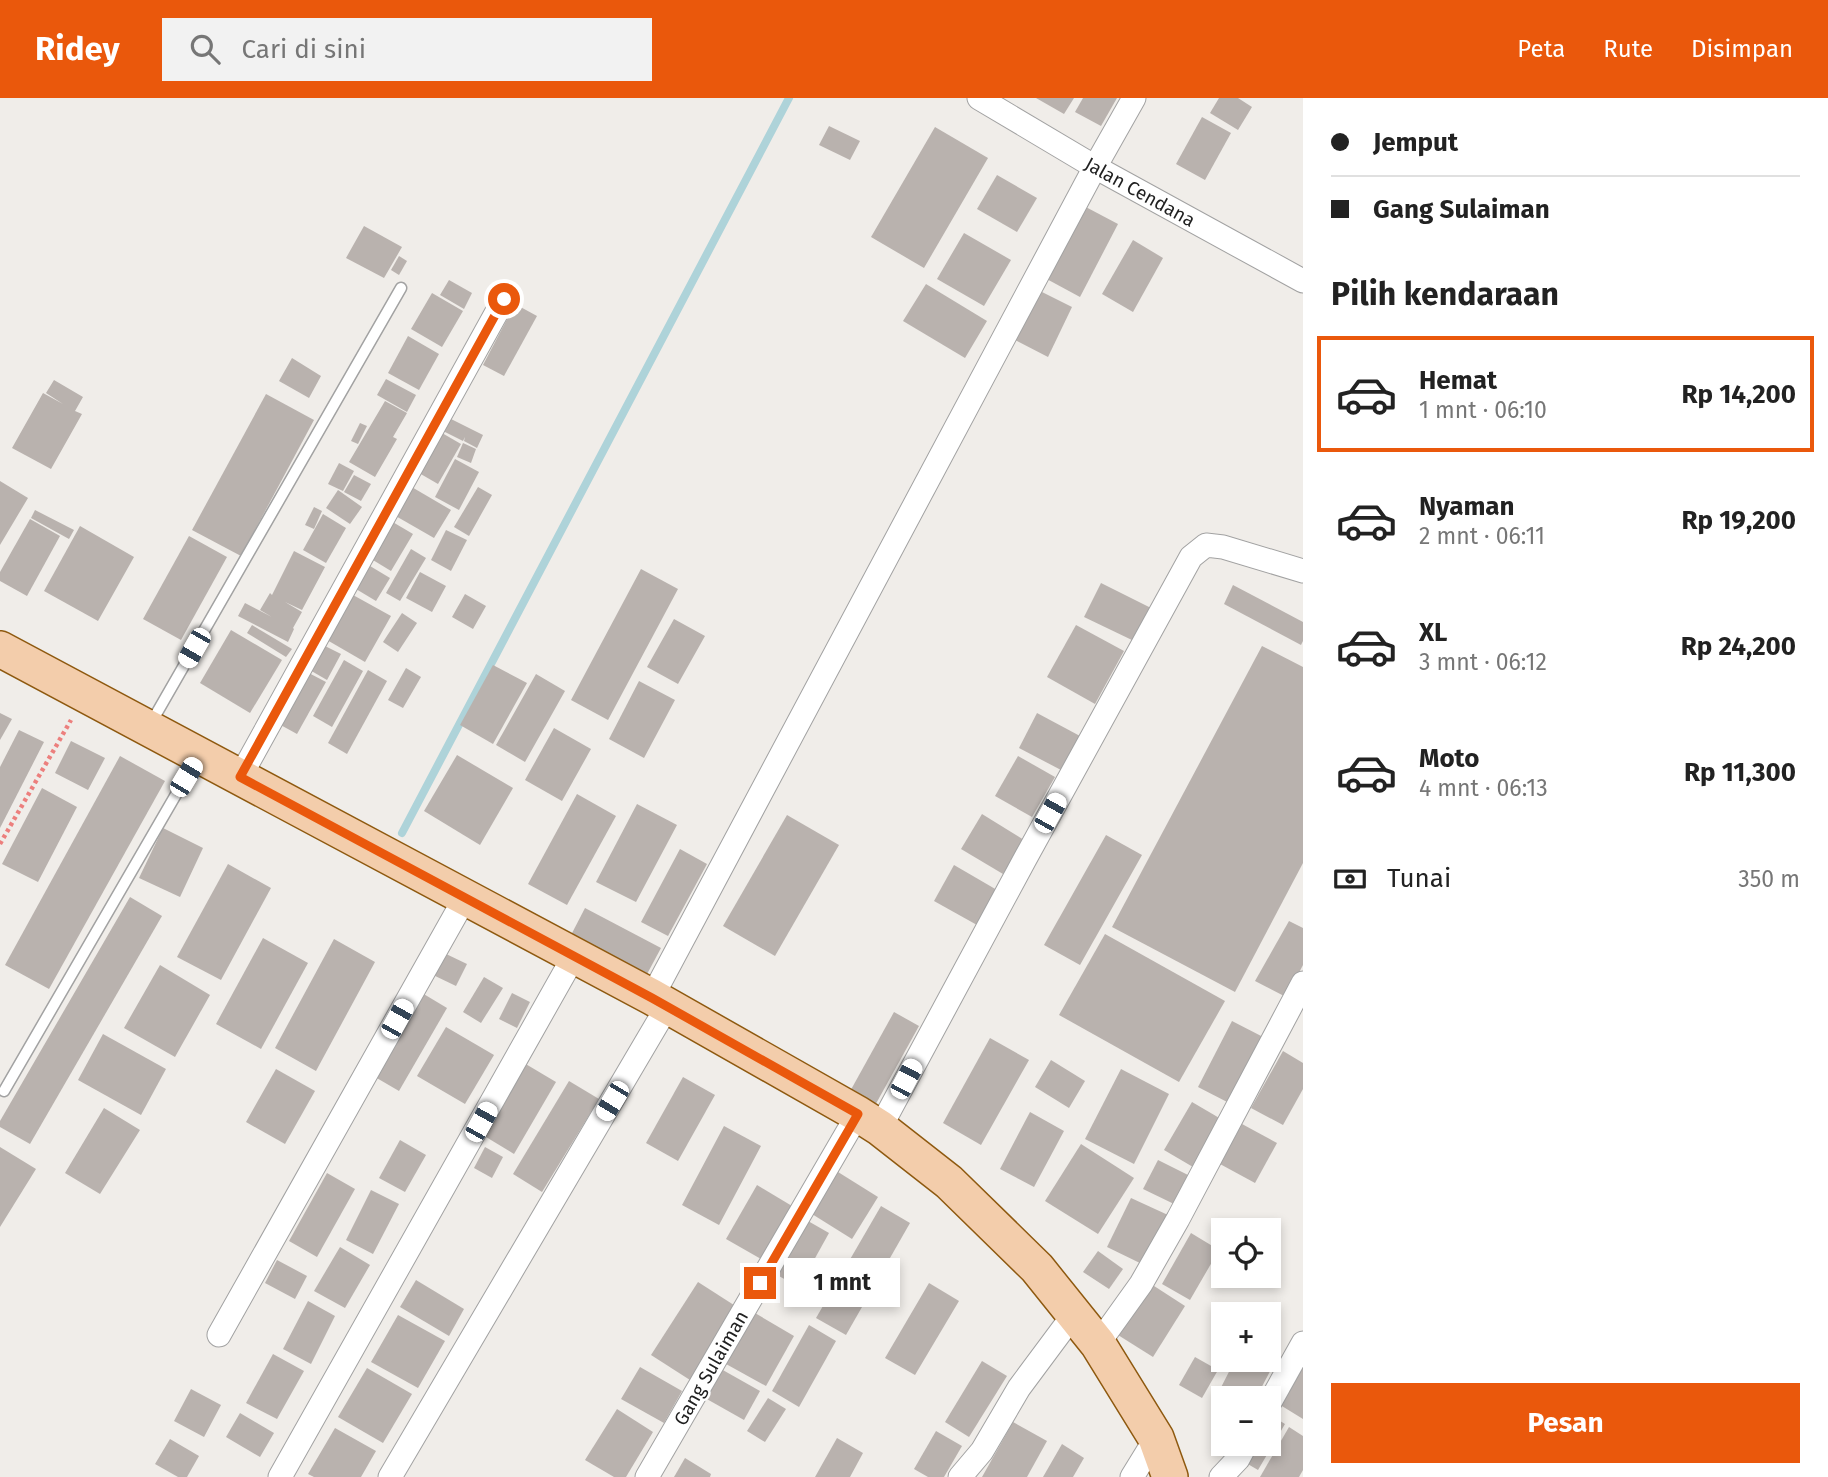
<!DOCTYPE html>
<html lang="id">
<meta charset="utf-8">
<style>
:root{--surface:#fff;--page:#f2f2f2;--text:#222;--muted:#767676;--line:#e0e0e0;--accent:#ea580c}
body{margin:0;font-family:"Fira Sans",sans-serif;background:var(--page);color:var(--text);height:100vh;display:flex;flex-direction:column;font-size:26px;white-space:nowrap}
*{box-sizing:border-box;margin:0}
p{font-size:23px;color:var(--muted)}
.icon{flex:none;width:38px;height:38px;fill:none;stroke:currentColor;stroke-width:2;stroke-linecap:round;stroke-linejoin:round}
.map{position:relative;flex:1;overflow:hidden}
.drawer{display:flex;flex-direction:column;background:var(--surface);width:525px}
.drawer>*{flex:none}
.top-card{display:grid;align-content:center;height:154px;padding:0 28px;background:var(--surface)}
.fabs{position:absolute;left:1211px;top:1120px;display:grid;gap:14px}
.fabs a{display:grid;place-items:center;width:70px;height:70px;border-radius:0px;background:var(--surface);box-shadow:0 4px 10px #0003;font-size:35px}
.end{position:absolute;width:32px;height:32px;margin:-16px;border:9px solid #ea580c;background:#fff;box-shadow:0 0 0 4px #fff}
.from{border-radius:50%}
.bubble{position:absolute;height:49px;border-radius:0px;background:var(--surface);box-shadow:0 4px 10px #0003;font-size:23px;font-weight:700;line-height:49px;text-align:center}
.car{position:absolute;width:21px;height:42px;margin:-21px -10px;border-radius:9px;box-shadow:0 0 5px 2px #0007;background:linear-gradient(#fff 24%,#345 0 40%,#fff 0 76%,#345 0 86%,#fff 0)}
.top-card b{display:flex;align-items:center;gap:24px;height:66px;font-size:26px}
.top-card b+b{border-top:2px solid var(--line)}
.top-card i{width:18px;height:18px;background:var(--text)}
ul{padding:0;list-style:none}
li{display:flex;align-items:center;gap:21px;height:116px;margin:0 14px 10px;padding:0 14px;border:4px solid transparent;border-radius:0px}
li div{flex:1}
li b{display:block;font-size:26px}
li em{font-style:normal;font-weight:700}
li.active{border-color:var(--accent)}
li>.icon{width:63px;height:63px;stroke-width:1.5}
h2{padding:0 28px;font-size:32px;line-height:84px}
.pay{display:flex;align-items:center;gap:18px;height:77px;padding:0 28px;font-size:26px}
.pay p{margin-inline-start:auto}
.cta{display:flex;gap:14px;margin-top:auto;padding:14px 28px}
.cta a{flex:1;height:80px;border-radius:0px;background:var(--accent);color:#fff;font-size:28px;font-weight:700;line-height:80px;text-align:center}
header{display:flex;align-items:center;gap:42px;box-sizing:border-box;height:98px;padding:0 35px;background:var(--accent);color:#fff}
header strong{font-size:33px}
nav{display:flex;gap:38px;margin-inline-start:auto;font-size:24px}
.search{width:490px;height:63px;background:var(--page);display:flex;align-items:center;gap:18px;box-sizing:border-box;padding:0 24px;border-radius:0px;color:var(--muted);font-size:26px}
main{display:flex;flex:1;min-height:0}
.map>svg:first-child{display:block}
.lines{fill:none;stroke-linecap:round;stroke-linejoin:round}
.stream{stroke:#aed3d9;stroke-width:8}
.building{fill:#b9b2ae}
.lane-casing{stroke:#a2a2a2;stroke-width:13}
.street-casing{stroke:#a2a2a2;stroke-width:25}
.primary-casing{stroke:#8e590f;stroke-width:38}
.path{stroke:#ec7f7d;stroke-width:4.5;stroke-dasharray:3.5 3.5;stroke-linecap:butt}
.lane{stroke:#fff;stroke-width:10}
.street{stroke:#fff;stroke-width:23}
.primary{stroke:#f3cdab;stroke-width:35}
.route{stroke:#ea580c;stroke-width:9}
.labels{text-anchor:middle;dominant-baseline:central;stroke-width:5;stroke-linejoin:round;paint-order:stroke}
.street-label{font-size:19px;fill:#212121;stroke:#fff}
</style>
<header>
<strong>Ridey</strong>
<div class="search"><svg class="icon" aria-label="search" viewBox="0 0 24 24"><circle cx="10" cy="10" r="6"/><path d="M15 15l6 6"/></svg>Cari di sini</div>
<nav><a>Peta</a><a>Rute</a><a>Disimpan</a></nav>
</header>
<main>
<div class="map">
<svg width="1303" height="1379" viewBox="0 0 1303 1379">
<rect width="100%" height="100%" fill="#f0ede9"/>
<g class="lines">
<polyline class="stream" points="402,735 789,0"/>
</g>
<g class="building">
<polygon points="1036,0 1074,0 1064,16"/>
<polygon points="1083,0 1117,0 1101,28 1075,14"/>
<polygon points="1219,0 1238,0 1252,9 1238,32 1210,15"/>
<polygon points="1202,19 1231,35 1205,82 1176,66"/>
<polygon points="829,28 860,43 850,62 819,47"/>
<polygon points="935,29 988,60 924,170 871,139"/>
<polygon points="997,77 1037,100 1017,134 977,111"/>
<polygon points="1082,107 1118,126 1080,199 1043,179"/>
<polygon points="364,128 402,149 384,180 346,160"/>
<polygon points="964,135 1011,162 984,208 937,181"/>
<polygon points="1133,142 1163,160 1133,214 1102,196"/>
<polygon points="399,158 407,163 399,177 391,172"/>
<polygon points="449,182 472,195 464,211 440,197"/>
<polygon points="926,186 987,223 965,260 903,223"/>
<polygon points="1040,193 1072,209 1048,259 1015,242"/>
<polygon points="432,195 463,213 442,249 411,231"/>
<polygon points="515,206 537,218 504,278 483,267"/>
<polygon points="408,238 439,256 419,292 388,275"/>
<polygon points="292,260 321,278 309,300 279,283"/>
<polygon points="386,281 416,297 407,314 377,297"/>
<polygon points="54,282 83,299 75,313 82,316 51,371 12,350 43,295 63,306 46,295"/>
<polygon points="266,296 314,322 241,458 192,432"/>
<polygon points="385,303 407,315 393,339 397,341 375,379 349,364"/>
<polygon points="449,320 483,337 477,350 464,343 465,339 463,343 443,333"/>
<polygon points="360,325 367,328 358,346 351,343"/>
<polygon points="442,335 461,346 438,386 419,375"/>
<polygon points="463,345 476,351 471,365 457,359"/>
<polygon points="455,361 479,374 459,412 435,399"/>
<polygon points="339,365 354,373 343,393 328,386"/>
<polygon points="354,377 371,386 361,403 344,394"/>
<polygon points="0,383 28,400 0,447"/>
<polygon points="410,388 451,412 434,440 394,417"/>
<polygon points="478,389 492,397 469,438 454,429"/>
<polygon points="338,392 362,409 350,426 326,410"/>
<polygon points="314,409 322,413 314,431 305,427"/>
<polygon points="35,412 74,432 69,441 31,420"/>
<polygon points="323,416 346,430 326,465 303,452"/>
<polygon points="30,421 60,438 27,498 0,483 0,474"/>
<polygon points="391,423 413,436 391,473 368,459"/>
<polygon points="80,428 134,459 98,523 44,493"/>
<polygon points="446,432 467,442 451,473 431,462"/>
<polygon points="189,438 227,459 181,542 143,521"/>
<polygon points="411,451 426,460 400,503 386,495"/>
<polygon points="294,453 325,469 302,512 285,504 302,514 293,530 294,531 288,544 238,518 245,505 272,519 260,512 270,495 272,497"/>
<polygon points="370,468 390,480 376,503 356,491"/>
<polygon points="641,471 678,491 608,622 571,602"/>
<polygon points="420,474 446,488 432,514 406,500"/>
<polygon points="1101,485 1151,510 1134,543 1084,519"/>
<polygon points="1233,487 1303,524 1303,543 1301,547 1224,506"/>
<polygon points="465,496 486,508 473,531 452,519"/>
<polygon points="353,497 391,518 365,564 327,542"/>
<polygon points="402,515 417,525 398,554 383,544"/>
<polygon points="674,521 705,538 678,586 647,569"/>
<polygon points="252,527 292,551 286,559 247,535"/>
<polygon points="1076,527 1124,553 1095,606 1047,579"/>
<polygon points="231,532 282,562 250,615 200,585"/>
<polygon points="321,546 341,556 327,582 308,571"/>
<polygon points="1262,548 1303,569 1303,765 1235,894 1112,829"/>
<polygon points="344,562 363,573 332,629 313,618"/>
<polygon points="493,567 527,585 493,646 460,627"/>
<polygon points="406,570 421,579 403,610 388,602"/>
<polygon points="368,572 387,583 347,656 328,645"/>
<polygon points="305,573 326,584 297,636 277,625"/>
<polygon points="536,576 565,593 525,664 496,647"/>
<polygon points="639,583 675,602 644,660 609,641"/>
<polygon points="0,615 12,621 0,642"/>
<polygon points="1037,615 1080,638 1061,672 1019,650"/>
<polygon points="554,630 591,651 562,703 525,682"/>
<polygon points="19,632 44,644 0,730 0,669"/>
<polygon points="71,643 105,660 88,692 55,675"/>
<polygon points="457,657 513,690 480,747 424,713"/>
<polygon points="120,658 165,683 49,891 5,867"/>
<polygon points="1018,658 1055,679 1032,719 995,698"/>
<polygon points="42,690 77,709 38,784 2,766"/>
<polygon points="577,696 616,718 567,807 528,786"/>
<polygon points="637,706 677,727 636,804 596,784"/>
<polygon points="982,716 1024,742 1003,776 961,751"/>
<polygon points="787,717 839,747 775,858 723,828"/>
<polygon points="163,730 203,750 180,799 139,780"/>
<polygon points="1106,737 1142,757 1080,867 1044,847"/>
<polygon points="680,751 707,766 668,838 641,824"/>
<polygon points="228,766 271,790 221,882 177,859"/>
<polygon points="954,767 997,792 977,827 934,803"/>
<polygon points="130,799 162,818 30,1046 0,1029 0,1023"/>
<polygon points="585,810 661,850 646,878 570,839"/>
<polygon points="1289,823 1303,830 1303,867 1286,899 1255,883"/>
<polygon points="1105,836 1225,903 1179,984 1059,917"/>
<polygon points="263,840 308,865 261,951 216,926"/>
<polygon points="334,841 375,864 316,973 275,950"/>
<polygon points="442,854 467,866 456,888 431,876"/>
<polygon points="160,867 210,897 175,959 124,930"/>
<polygon points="484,879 503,890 481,925 463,914"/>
<polygon points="422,895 447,910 399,993 375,979"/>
<polygon points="512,895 530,904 517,930 499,921"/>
<polygon points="894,914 919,928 873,1011 848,997"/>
<polygon points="1232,923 1265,940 1231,1006 1198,989"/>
<polygon points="446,929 494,957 465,1006 417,978"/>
<polygon points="103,936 166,971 141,1017 78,982"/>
<polygon points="990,940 1029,962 981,1047 943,1025"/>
<polygon points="1283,953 1303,965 1303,991 1283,1027 1251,1010"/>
<polygon points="1051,962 1085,983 1069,1010 1035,989"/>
<polygon points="524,965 556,984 514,1056 481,1036"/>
<polygon points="276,971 315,993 285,1046 246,1024"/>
<polygon points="1121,971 1169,996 1134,1066 1085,1041"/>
<polygon points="683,979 715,997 678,1063 646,1045"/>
<polygon points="569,983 599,1001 542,1094 513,1076"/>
<polygon points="1192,1004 1221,1021 1193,1069 1164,1052"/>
<polygon points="104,1010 140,1032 100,1096 65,1075"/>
<polygon points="1030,1014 1064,1033 1034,1089 1000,1071"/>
<polygon points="1242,1026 1277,1045 1255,1085 1220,1066"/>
<polygon points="724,1028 761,1048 719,1127 682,1107"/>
<polygon points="400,1042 426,1057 405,1094 379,1080"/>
<polygon points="1081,1046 1134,1080 1098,1136 1045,1103"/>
<polygon points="0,1049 36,1071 0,1129"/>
<polygon points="485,1049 503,1059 492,1080 474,1070"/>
<polygon points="1158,1062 1188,1077 1174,1106 1143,1091"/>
<polygon points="838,1074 878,1099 852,1141 812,1116"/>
<polygon points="327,1075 355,1091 317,1159 289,1143"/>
<polygon points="757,1087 792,1108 761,1161 726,1141"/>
<polygon points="371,1092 399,1106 373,1156 346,1142"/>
<polygon points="1131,1100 1168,1117 1144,1167 1107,1149"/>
<polygon points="881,1108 910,1125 846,1237 816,1220"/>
<polygon points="808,1123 829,1135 799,1189 777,1177"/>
<polygon points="1191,1135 1219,1152 1190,1202 1162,1186"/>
<polygon points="340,1149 370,1167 345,1210 314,1193"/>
<polygon points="1098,1153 1123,1171 1109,1191 1083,1174"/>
<polygon points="277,1162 307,1178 295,1201 265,1185"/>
<polygon points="416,1182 464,1211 449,1238 400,1209"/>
<polygon points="698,1184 737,1209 690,1282 651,1257"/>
<polygon points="929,1185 959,1203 915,1277 885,1260"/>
<polygon points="1151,1186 1185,1208 1153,1259 1118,1237"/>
<polygon points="308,1203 335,1218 311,1266 283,1251"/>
<polygon points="755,1215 794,1238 766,1288 726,1266"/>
<polygon points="398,1217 445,1243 418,1290 371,1264"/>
<polygon points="809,1227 836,1243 799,1309 772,1293"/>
<polygon points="273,1256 304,1273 277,1321 246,1305"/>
<polygon points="1269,1258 1276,1262 1256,1300 1223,1300 1223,1311 1213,1305 1235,1262 1269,1262"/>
<polygon points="1195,1259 1218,1272 1202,1300 1179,1287"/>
<polygon points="1303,1262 1303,1321 1277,1305"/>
<polygon points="982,1263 1007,1278 969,1339 945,1324"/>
<polygon points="640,1269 682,1293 664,1325 621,1301"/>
<polygon points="367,1270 412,1296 383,1345 338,1319"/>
<polygon points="721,1271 760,1293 744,1322 705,1300"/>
<polygon points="191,1291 221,1307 204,1339 174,1323"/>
<polygon points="768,1300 786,1311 765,1344 747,1333"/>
<polygon points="617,1311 653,1334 626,1379 614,1379 585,1362"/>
<polygon points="240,1315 274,1335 260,1359 226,1339"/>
<polygon points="1269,1316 1285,1326 1258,1372 1241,1362 1251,1346 1269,1346"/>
<polygon points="1013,1324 1047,1343 1027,1379 982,1379"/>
<polygon points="1289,1329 1303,1338 1303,1372 1299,1379 1260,1379"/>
<polygon points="335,1330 376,1353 361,1379 314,1379 308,1376"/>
<polygon points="936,1333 962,1348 944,1379 928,1379 914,1371"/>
<polygon points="837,1340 863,1355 850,1379 815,1379"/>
<polygon points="170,1341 199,1358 187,1379 178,1379 155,1366"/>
<polygon points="1062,1346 1084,1360 1073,1379 1043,1379"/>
<polygon points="685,1360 711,1376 710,1379 674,1379"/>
</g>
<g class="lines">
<g class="lane-casing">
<g id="lane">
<polyline points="151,625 401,190"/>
<polyline points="4,993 196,662"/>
</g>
</g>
<g class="street-casing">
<g id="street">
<polyline points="979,0 1095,69 1303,183"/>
<polyline points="240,679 504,201"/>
<polyline points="652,899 1095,69 1134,0"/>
<polyline points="880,1030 1025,761 1191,459 1206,447 1223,449 1303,473"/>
<polyline points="219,1237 465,800"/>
<polyline points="1098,1246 1141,1186 1178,1121 1303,885"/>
<polyline points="1269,1306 1303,1245"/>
<polyline points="280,1379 574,858"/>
<polyline points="390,1379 667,909"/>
<polyline points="647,1379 858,1016"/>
<polyline points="960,1379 982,1353 1019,1290 1074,1216"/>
<polyline points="1132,1379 1156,1340"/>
<polyline points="1221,1379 1238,1361 1246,1346"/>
</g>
</g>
<g class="primary-casing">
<polyline id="primary" points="0,551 652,899 858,1016 880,1030 949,1084 1037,1170 1098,1246 1156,1340 1170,1379"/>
</g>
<polyline class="path" points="0,746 71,622"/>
<use href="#lane" class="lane"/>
<use href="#street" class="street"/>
<use href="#primary" class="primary"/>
</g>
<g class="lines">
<polyline class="route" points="504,201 240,679 652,900 858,1016 760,1185"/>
</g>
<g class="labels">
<g class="street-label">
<text transform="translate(1140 94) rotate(29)">Jalan Cendana</text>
<text transform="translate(711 1270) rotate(-60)">Gang Sulaiman</text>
</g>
</g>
</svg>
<div class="fabs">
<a><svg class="icon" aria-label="locate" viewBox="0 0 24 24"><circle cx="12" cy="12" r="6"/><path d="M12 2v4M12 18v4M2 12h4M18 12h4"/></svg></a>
<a>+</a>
<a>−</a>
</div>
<i class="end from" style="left:504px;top:201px"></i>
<i class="end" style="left:760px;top:1185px"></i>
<div class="bubble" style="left:784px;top:1160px;width:116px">1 mnt</div>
<i class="car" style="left:194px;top:550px;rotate:210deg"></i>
<i class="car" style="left:186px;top:679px;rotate:31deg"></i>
<i class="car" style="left:1050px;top:715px;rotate:29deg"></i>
<i class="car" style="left:397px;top:921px;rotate:29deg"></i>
<i class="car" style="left:906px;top:981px;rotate:28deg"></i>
<i class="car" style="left:612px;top:1003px;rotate:211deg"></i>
<i class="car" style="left:481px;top:1024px;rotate:29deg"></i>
</div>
<section class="drawer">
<div class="top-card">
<b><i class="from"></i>Jemput</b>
<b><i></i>Gang Sulaiman</b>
</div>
<h2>Pilih kendaraan</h2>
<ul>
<li class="active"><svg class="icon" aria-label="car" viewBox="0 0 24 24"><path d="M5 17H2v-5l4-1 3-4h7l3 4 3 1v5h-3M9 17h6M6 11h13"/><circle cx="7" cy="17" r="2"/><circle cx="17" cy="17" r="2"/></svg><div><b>Hemat</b><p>1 mnt · 06:10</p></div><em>Rp 14,200</em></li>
<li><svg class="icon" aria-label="car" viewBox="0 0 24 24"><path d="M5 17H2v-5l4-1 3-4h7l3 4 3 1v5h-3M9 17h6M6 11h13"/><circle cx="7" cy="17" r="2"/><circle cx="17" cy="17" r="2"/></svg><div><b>Nyaman</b><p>2 mnt · 06:11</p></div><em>Rp 19,200</em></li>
<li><svg class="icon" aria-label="car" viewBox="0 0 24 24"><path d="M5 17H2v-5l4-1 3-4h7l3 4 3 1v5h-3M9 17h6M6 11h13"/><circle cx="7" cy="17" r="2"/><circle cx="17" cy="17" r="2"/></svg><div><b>XL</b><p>3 mnt · 06:12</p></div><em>Rp 24,200</em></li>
<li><svg class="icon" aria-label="car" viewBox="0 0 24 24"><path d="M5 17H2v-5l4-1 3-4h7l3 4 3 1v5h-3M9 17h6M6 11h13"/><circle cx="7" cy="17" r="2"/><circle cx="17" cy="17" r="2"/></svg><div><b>Moto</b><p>4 mnt · 06:13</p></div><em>Rp 11,300</em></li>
</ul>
<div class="pay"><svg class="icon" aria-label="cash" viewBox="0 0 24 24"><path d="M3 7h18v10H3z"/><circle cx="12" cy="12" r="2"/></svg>Tunai<p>350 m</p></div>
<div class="cta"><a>Pesan</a></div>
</section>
</main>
